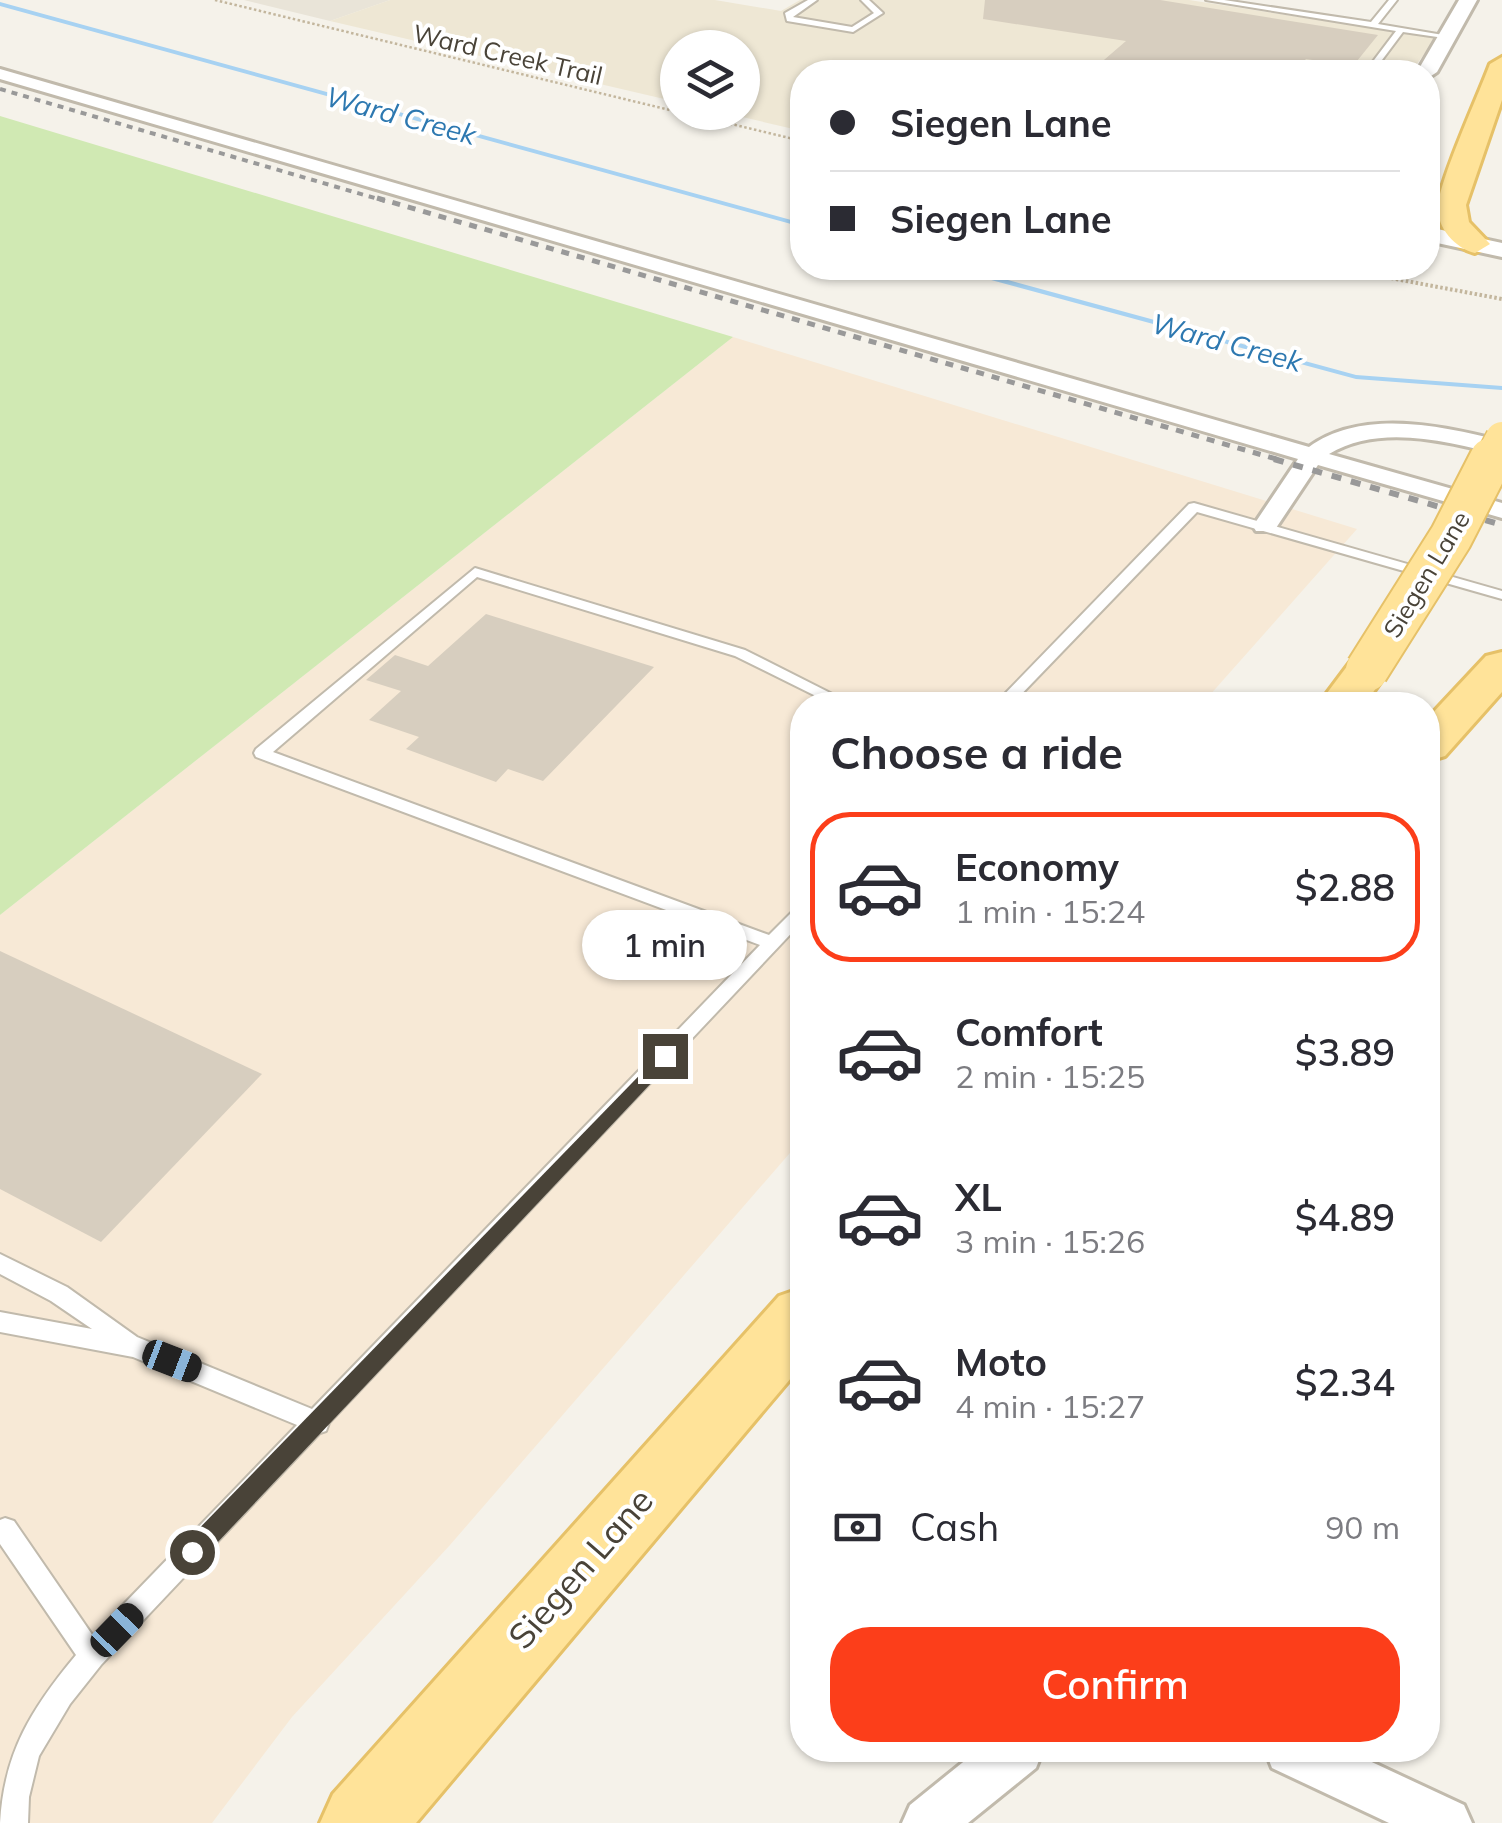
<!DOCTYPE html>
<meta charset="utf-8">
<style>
:root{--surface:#fff;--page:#f2f2f3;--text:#2b2b33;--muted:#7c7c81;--line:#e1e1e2;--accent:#fc3e1a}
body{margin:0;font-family:Mulish,sans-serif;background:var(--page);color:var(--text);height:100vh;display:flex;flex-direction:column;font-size:38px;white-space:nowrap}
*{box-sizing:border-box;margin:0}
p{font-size:32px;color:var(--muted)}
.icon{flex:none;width:55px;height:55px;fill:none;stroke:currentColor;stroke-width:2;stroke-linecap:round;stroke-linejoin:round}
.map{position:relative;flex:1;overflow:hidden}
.side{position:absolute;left:790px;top:692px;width:650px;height:1070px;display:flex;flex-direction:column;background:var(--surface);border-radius:40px;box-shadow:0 2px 8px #0004}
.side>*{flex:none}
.banner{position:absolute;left:790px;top:60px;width:650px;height:220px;border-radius:40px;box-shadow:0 2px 8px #0004;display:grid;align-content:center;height:220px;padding:0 40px;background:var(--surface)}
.controls{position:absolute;left:660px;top:30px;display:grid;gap:20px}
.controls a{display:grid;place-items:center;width:100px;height:100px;border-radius:50%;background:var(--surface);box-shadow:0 2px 8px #0004;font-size:50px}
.end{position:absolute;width:45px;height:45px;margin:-22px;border:12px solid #494338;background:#fff;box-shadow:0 0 0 5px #fff}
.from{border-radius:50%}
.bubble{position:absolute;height:70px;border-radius:35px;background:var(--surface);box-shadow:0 2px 8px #0004;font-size:32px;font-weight:600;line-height:70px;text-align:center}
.car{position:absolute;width:30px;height:60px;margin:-30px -15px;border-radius:12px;box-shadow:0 0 8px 2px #0007;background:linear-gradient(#222 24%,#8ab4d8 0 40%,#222 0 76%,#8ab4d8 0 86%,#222 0)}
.banner b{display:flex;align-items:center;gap:35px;height:95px;font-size:38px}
.banner b+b{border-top:2px solid var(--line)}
.banner i{width:25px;height:25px;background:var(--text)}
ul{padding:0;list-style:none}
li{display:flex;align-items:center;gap:30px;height:150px;margin:0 20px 15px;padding:0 20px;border:5px solid transparent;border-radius:40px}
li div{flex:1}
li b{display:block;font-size:38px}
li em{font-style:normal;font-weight:600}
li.selected{border-color:var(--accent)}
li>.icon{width:90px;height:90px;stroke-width:1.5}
h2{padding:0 40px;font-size:45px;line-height:120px}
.pay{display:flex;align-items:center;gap:25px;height:110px;padding:0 40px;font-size:38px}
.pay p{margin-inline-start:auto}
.cta{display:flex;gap:20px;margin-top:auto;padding:20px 40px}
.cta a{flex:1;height:115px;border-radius:40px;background:var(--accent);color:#fff;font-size:40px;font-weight:600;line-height:115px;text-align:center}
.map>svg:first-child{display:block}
.residential{fill:#e9e4d8}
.commercial{fill:#f7e9d6}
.education{fill:#eee7d4}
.green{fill:#d0e9b3}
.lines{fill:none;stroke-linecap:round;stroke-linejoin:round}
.stream{fill:#a7d2f2;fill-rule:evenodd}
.building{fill:#d7cebf}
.service-casing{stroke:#c1baac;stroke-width:4}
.minor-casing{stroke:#c1baac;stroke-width:6}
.tertiary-casing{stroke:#c1baac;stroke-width:6}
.primary-casing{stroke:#e6c168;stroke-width:6}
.path-far1{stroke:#c3b69d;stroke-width:2.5;stroke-dasharray:2.5 2.5;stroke-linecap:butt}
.path{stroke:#c3b69d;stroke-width:4;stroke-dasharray:2.5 2.5;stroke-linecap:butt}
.service{fill:#fff;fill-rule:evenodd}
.minor{fill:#fff;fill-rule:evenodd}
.tertiary{fill:#fff;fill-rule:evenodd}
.primary{fill:#ffe399;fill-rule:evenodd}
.rail-far2{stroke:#999;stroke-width:4;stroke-dasharray:6 6;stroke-linecap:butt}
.rail-far1{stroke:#999;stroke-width:5;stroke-dasharray:8 8;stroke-linecap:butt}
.rail{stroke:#999;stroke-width:6;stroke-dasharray:10 10;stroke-linecap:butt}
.primary-bridge-far1-casing{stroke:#e6c168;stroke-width:35;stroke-linecap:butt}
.primary-bridge-casing{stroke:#e6c168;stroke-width:46;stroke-linecap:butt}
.primary-bridge-far1{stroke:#ffe399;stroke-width:32}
.primary-bridge{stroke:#ffe399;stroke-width:42}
.route{fill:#494338}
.labels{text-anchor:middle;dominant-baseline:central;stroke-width:8;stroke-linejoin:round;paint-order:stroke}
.far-street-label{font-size:25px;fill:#494338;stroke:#fff}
.far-water-label{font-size:28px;font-style:italic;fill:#2d78b0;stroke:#fff}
.near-street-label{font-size:35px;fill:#494338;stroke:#fff}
</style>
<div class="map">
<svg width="1502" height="1823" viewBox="0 0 1502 1823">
<rect width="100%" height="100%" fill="#f5f2ea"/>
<polygon class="residential" points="244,0 390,0 330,21"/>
<polygon class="commercial" points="733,337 1357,529 1201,705 802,705 802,1139 450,1545 292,1717 212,1823 0,1823 0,915"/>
<polygon class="education" points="390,0 715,0 781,11 800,0 1189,0 1436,38 1411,72 802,72 802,131 725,113 742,112 742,48 678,48 677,102 330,21"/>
<polygon class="green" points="0,116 733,337 0,915"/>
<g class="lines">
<g class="stream">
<polygon points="0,2 802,223 802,227 0,6"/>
<polygon points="954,268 964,268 1356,375 1502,386 1502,390 1356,379 954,270"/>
</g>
</g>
<g class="building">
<polygon points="985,0 1160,0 1378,35 1353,66 1306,59 1294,72 1090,72 1126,41 983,19"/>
<polygon points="486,614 654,667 543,781 508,769 496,782 406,749 419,737 369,720 401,691 366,680 395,655 428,666"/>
<polygon points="0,951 262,1074 101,1242 0,1189"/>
</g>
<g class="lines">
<g class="service-casing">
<g id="service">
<polygon points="808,0 817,0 793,17 852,27 874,13 861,0 869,0 883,13 853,32 787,21 785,13"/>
<polygon points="1206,0 1224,0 1371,22 1389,0 1397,0 1378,24 1455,37 1451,39 1403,32 1373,72 1365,72 1396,31"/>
<polygon points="1194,503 1502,591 1502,599 1197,512 1011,705 994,705 1189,504"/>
<path d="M475,568l270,82 109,55h-20l-99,-49 -258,-79 -204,175 496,183 27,-27 6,-2v16l-473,501 -3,8 -6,2 -219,232 -31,39 -31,52 -10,41 -1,26h-28c4,-71 32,-115 76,-168l-76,-111v-24l5,-2 9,3 79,115 204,-211 -164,-68 -133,-25v-20l92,17 -41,-28 -51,-27v-20l67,33 70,50 175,72 448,-464 -504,-188 -2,-4 2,-4z"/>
</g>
</g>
<g class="minor-casing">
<g id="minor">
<path d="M0,69l1309,378c53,-39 134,-21 193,-6v14c-53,-13 -122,-32 -173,-1l173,49v15l-184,-53 -44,66h-18l-3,-5 45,-67 -1298,-380z"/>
<polygon points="978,1750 1043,1750 1036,1768 968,1823 902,1823 910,1805"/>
<polygon points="1265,1750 1346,1750 1464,1805 1472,1823 1389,1823 1272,1768"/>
</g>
</g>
<g class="tertiary-casing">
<g id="tertiary">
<polygon points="1459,0 1477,0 1437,72 1428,78 1428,72 1417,72"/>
<polygon points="1428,227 1502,243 1502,257 1428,241"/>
</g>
</g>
<g class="primary-casing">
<g id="primary">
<path d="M1502,57v43l-36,105 3,17 21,22 -15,9c-20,-5 -38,-25 -37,-46 1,-26 41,-113 52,-143z"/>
<polygon points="1502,652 1502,692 1445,756 1428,761 1428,718 1486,656"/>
<polygon points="1367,657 1383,661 1389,670 1364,705 1318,705 1351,661"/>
<polygon points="802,1288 802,1365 416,1823 320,1823 333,1794 779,1296"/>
</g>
</g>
<g class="path-far1">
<polyline points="215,0 678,112"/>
<polyline points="681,112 802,141"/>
</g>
<polyline class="path" points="1337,268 1502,299"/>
<use href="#service" class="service"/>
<use href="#minor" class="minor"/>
<use href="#tertiary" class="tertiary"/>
<use href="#primary" class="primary"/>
<polyline class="rail-far2" points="0,89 385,201"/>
<polyline class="rail-far1" points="377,198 1283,461"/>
<polyline class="rail" points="1274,459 1502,525"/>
<g class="primary-bridge-far1-casing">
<polyline id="primary-bridge-far1" points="1490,461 1502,438"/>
</g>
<g class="primary-bridge-casing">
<polyline id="primary-bridge" points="1367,670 1451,537 1491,459"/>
</g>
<use href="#primary-bridge-far1" class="primary-bridge-far1"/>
<use href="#primary-bridge" class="primary-bridge"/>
</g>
<polygon class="route" points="665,1049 674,1056 672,1061 200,1561 184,1561 184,1544"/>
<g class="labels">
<g class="far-street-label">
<text transform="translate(508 54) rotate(13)">Ward Creek Trail</text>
<text transform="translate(1426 574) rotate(-59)">Siegen Lane</text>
</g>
<g class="far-water-label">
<text transform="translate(401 115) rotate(15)">Ward Creek</text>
<text transform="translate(1227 342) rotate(15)">Ward Creek</text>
</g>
<g class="near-street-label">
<text transform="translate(580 1568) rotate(-49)">Siegen Lane</text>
</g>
</g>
</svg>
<div class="controls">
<a><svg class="icon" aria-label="layers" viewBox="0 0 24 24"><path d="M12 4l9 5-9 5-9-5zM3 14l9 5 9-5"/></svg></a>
</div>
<i class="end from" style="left:192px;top:1552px"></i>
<i class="end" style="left:665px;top:1056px"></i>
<div class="bubble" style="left:582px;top:910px;width:165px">1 min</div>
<i class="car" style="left:172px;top:1361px;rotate:111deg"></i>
<i class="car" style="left:117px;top:1630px;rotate:44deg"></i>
<div class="banner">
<b><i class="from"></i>Siegen Lane</b>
<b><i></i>Siegen Lane</b>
</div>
<section class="side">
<h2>Choose a ride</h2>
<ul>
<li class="selected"><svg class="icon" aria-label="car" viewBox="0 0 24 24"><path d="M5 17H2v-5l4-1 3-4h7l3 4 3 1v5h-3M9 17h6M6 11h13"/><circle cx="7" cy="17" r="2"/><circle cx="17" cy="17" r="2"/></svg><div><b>Economy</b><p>1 min · 15:24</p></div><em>$2.88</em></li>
<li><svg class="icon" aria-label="car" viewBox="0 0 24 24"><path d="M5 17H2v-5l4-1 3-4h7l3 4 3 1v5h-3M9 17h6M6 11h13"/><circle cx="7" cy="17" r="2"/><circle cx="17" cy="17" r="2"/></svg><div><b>Comfort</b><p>2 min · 15:25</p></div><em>$3.89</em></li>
<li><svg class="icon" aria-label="car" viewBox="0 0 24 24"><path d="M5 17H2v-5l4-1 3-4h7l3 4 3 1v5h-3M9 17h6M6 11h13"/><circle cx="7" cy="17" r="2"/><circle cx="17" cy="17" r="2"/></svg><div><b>XL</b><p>3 min · 15:26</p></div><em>$4.89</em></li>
<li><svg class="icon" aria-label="car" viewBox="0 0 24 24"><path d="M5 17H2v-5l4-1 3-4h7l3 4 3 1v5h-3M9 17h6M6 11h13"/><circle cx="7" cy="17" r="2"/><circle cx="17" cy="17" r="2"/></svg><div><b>Moto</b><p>4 min · 15:27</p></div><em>$2.34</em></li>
</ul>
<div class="pay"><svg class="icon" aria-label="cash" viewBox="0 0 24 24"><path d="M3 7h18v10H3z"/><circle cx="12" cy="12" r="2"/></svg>Cash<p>90 m</p></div>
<div class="cta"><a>Confirm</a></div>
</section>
</div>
